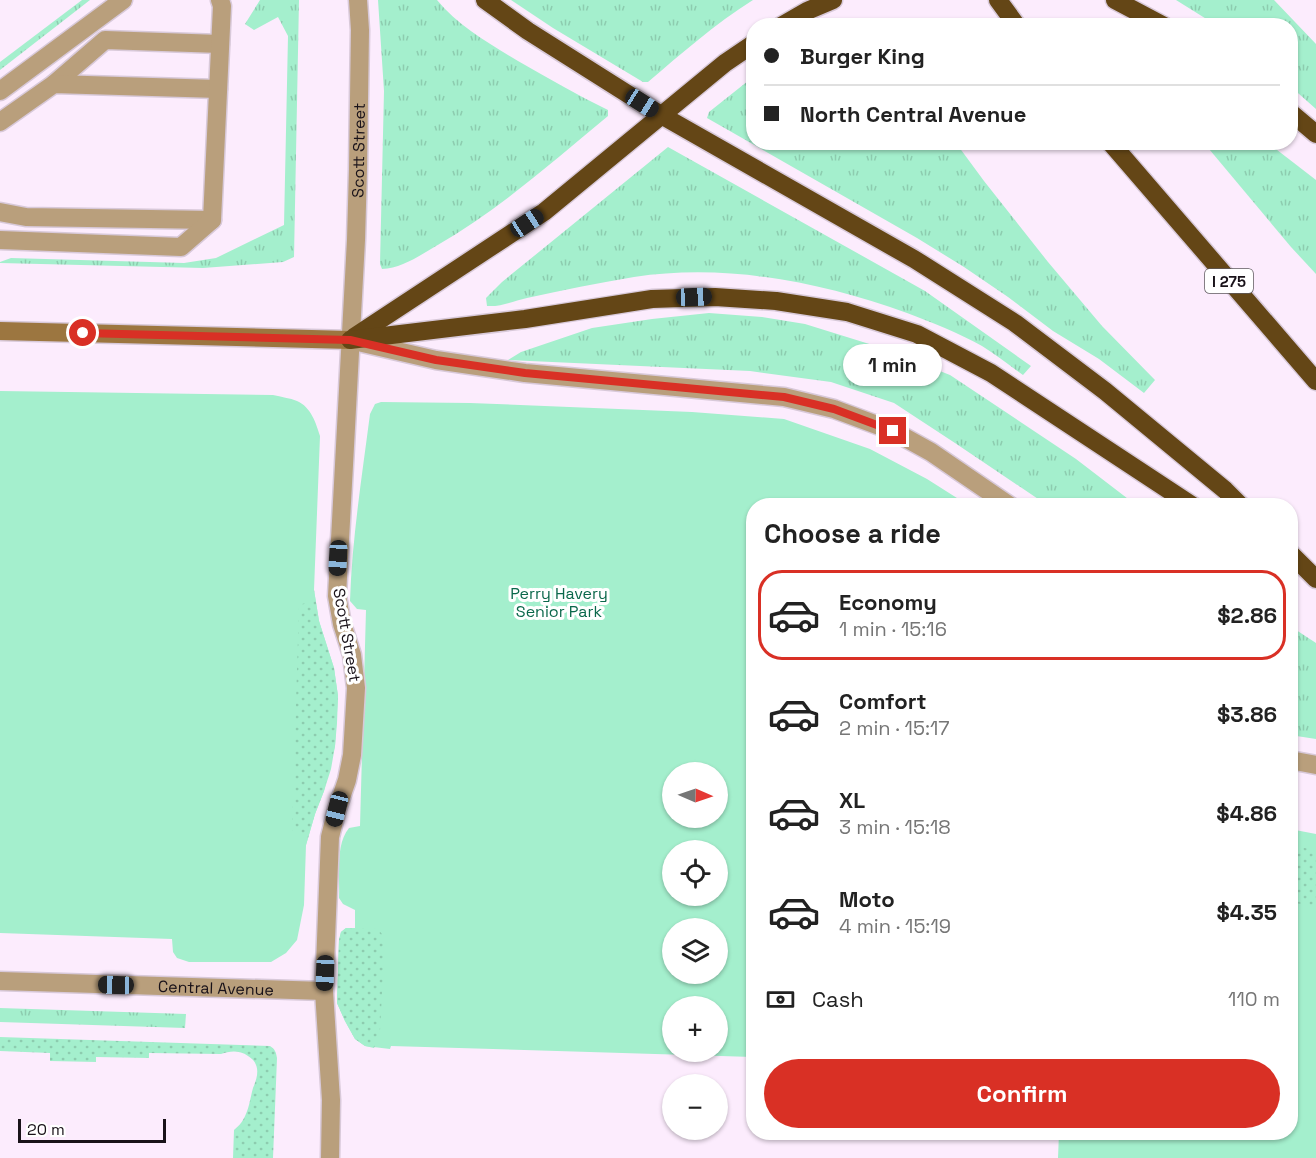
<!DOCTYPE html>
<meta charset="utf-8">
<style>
:root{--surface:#fff;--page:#f6f6f6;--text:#222;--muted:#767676;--line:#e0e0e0;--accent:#d93025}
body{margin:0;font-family:"Space Grotesk",sans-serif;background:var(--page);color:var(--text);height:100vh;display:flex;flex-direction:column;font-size:22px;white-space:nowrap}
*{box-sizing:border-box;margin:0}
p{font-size:20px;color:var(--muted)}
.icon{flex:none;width:33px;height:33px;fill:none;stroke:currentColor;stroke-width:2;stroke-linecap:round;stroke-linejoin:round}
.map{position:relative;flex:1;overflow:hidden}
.drawer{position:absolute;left:746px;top:498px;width:552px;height:642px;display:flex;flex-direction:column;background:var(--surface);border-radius:24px;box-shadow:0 2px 4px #0004}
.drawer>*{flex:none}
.banner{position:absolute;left:746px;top:18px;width:552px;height:132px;border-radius:24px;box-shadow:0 2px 4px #0004;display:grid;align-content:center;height:132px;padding:0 18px;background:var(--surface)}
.needle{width:39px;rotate:92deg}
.buttons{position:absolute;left:662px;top:762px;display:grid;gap:12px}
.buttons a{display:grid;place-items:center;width:66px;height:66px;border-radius:50%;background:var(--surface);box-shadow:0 2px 4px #0004;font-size:30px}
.scale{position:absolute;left:18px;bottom:15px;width:148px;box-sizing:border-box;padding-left:6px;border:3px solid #191219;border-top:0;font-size:16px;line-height:21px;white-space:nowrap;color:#191219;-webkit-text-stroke:4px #fff;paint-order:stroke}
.end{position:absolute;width:27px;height:27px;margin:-14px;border:8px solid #d93025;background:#fff;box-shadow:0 0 0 3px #fff}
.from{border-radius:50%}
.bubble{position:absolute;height:42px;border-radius:21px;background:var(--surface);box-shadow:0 2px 4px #0004;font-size:20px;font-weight:600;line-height:42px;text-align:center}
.car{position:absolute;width:18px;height:36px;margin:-18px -9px;border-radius:8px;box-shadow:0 0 4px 2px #0007;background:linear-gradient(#222 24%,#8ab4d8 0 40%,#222 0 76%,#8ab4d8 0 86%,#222 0)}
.banner b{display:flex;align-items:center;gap:21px;height:57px;font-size:22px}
.banner b+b{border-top:2px solid var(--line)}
.banner i{width:15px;height:15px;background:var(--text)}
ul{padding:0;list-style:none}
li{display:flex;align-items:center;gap:18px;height:90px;margin:0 12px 9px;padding:0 6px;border:3px solid transparent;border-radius:24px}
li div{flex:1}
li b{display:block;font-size:22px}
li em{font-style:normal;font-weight:600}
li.active{border-color:var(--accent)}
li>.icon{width:54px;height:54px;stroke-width:1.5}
h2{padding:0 18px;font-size:27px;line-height:72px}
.pay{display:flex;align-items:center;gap:15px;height:66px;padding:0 18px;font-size:22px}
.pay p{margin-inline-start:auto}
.cta{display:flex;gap:12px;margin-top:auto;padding:12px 18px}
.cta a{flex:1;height:69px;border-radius:36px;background:var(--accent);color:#fff;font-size:24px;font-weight:600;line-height:69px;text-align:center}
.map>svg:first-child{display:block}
.grass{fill:url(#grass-tufts)}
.park{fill:#a4efcd;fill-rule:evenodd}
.garden{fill:url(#garden-dots)}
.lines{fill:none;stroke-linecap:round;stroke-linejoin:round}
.lane-casing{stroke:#d8c9d9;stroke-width:21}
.street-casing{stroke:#d8c9d9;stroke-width:21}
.secondary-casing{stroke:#d8c9d9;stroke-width:21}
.highway-casing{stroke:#d8c9d9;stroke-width:21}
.lane{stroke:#b99f7c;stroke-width:18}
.street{stroke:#b99f7c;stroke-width:18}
.secondary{stroke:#9c7640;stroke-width:18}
.highway{stroke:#644616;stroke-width:18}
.route{stroke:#d93025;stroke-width:8}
.labels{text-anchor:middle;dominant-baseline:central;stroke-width:6;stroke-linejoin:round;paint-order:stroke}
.shield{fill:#fff;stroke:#5e595e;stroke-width:1.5}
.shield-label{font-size:15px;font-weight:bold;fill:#191219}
.street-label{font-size:16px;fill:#191219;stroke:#fff}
.park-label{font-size:16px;fill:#0b684b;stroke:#fff}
</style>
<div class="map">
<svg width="1316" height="1158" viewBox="0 0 1316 1158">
<defs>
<pattern id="grass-tufts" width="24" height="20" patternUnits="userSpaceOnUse" patternTransform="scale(1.5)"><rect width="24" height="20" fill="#a4efcd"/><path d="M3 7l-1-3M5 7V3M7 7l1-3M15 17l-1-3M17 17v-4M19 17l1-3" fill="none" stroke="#8dccaf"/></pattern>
<pattern id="garden-dots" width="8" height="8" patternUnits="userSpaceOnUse" patternTransform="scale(1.5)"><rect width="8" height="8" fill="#a4efcd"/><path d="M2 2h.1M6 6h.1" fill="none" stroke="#8dccaf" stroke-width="1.8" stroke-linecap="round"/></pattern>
</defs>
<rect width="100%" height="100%" fill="#fcecfd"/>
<g class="grass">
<polygon points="82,0 90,0 0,70 0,62"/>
<polygon points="260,0 299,0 294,257 283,262 203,268 0,263 0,262 11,258 184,263 216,258 284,225 288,36 278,17 254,30 245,24"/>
<path d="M378,0h59c21,26 53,44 81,61 30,17 59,34 90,49v6c-56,46 -109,94 -172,130 -17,10 -34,22 -54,23l-2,-5 4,-173z"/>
<path d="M511,0h242c-38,24 -71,53 -105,82h-5l-90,-54z"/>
<polygon points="1176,0 1274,0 1316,44 1316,109 1290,86 1290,26 1216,25"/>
<polygon points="753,77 753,142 956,143 984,181 1048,262 1102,326 1155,380 1144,393 1099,359 1053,331 1008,297 964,267 917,238 707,118 709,112"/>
<polygon points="1204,143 1268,143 1316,180 1316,274 1291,247"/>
<path d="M668,147l257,144 106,75 -8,9c-14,-10 -27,-20 -41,-29 -23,-13 -51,-24 -75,-33 -87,-31 -180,-50 -273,-36 -36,6 -71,13 -107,21 -14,3 -26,9 -40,8l-1,-8 16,-16z"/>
<polygon points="709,313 762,317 805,324 879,347 950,375 1076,459 1136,505 1047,505 955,443 894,403 831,382 750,371 508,360 521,352 592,328 652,319"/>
<polygon points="1290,626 1316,643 1316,739 1290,735"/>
<polygon points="0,1008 186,1014 185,1028 0,1022"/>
</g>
<g class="park">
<path d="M0,391l273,4c8,2 17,3 24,6 14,6 19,22 23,35l-6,154 5,31 15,47 4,28 -1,27 -2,23 -4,23 -7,22 -9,23 -9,31 -2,60 -7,35 -11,13 -15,9h-82l-12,-4 -4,-6 -1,-13 -172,-6z"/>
<path d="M381,402l89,1 222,9 92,7 86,30 57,30 41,26 -215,1v551l-362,-11 -1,3 -25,-3 -10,-7 -10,-18 -8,-18 2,-63 2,-8 5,-4h9v-18l-12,-6 -4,-6c1,-22 -4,-53 10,-70l11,-2 6,-216 -9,-1 -7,-8c2,-62 12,-125 20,-187l5,-10zM672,772h45v46h-45zM672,850h45v46h-45zM672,928h45v46h-45zM672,1006h45v46h-45z"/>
<polygon points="1290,829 1316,834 1316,1158 1058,1158 1059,1133 1290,1132"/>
</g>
<g class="garden">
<polygon points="314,590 319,621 334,668 338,696 335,746 324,791 315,814 306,845 305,837 292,830 299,605 312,601"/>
<polygon points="1290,844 1316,851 1316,907 1290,902"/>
<polygon points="346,928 378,929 385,938 380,1030 374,1048 365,1046 355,1039 345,1021 337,1003 339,940 341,932"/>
<path d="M0,1037l270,9c5,3 6,6 7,12l-4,100h-40l1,-28c3,-3 7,-6 9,-10 6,-10 7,-21 10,-32 5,-12 8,-24 -5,-32 -9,-6 -18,-5 -27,-2l-72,-1v5l-53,-1v5l-46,-1v-8l-50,-2z"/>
</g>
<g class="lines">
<g class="lane-casing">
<g id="lane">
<polyline points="54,84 105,40 220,44"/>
<polyline points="0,91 123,0"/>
<polyline points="0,122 54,84 218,89"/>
<polyline points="0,212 26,217 212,220"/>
<polyline points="0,240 181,247 212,220 222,6 220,0"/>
</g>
</g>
<g class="street-casing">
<g id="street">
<polyline points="354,341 436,360 525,373 784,397 834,409 893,431 931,452 1010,506"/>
<polyline points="1290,760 1316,765"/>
<path id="s1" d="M0,981l324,10"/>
<path id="s2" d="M330,1158l1,-58 -7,-109 6,-154 7,-28 10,-29 5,-25 4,-67 -4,-33 -10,-31 -5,-28 19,-356 2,-71 2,-139 -2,-30"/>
</g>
</g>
<g class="secondary-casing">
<polyline id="secondary" points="0,331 350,340"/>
</g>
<g class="highway-casing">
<g id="highway">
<polyline points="485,0 528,31 661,115 914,259 1015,323 1105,391 1225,490 1241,506"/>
<polyline points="998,0 1017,26"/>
<polyline points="1115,0 1164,26"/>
<polyline points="781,26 807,11 833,0"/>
<polyline points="1290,112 1316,134"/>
<polyline points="1110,142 1316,381"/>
<polyline points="354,337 544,212 725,63 753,44"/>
<polyline points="350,340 525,319 652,299 715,297 776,301 847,312 917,334 991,373 1193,506"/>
<polyline points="1290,553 1316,579"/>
</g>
</g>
<use href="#lane" class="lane"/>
<use href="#street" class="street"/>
<use href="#secondary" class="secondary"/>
<use href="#highway" class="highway"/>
</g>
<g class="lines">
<polyline class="route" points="83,333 350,340 436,360 525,373 784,397 834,409 893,431"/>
</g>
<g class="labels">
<rect class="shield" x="1205" y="269" width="48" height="24" rx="4.5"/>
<g class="shield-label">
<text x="1229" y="281">I 275</text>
</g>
<g class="street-label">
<text stroke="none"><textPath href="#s2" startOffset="1014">Scott Street</textPath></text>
<text transform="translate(347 635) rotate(80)">Scott Street</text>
<text stroke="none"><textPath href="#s1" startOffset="216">Central Avenue</textPath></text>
</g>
<g class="park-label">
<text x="559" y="593">Perry Havery<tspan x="559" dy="18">Senior Park</tspan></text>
</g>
</g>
</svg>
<div class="buttons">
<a><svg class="needle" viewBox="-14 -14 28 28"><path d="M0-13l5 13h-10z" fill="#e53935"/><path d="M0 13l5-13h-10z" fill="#767676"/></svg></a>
<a><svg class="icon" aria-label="locate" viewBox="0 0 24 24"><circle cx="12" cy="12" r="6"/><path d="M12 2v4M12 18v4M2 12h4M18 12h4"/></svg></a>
<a><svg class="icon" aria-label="layers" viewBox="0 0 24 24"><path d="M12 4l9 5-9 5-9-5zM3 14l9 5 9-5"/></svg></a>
<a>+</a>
<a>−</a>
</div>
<div class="scale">20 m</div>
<i class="end from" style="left:83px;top:333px"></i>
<i class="end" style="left:893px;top:431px"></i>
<div class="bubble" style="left:843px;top:344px;width:99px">1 min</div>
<i class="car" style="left:642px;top:103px;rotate:122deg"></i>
<i class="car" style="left:527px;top:223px;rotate:57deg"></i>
<i class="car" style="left:694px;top:297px;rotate:88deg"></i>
<i class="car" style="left:338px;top:558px;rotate:183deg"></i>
<i class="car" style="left:337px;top:809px;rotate:194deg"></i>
<i class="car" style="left:325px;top:973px;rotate:182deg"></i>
<i class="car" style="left:116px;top:985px;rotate:271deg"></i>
<div class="banner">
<b><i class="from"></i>Burger King</b>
<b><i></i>North Central Avenue</b>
</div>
<section class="drawer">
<h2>Choose a ride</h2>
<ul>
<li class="active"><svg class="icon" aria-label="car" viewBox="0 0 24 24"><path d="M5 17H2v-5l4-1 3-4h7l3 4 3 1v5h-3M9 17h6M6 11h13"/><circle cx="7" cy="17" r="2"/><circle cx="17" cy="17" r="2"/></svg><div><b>Economy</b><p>1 min · 15:16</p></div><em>$2.86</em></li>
<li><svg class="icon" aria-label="car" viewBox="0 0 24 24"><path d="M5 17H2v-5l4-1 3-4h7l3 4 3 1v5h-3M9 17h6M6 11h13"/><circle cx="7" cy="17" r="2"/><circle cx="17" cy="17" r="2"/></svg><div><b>Comfort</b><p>2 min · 15:17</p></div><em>$3.86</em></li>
<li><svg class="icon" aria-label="car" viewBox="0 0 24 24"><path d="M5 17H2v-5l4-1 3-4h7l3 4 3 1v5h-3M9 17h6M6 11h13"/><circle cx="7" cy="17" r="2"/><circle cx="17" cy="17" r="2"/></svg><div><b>XL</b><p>3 min · 15:18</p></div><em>$4.86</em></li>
<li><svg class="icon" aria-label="car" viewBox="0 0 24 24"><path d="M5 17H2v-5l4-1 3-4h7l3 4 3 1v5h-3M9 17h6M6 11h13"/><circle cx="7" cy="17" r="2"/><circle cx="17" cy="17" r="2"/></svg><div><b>Moto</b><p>4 min · 15:19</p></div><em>$4.35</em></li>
</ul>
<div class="pay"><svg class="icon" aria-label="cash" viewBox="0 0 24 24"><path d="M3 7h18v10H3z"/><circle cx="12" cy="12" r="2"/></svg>Cash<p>110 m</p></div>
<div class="cta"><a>Confirm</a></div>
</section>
</div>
